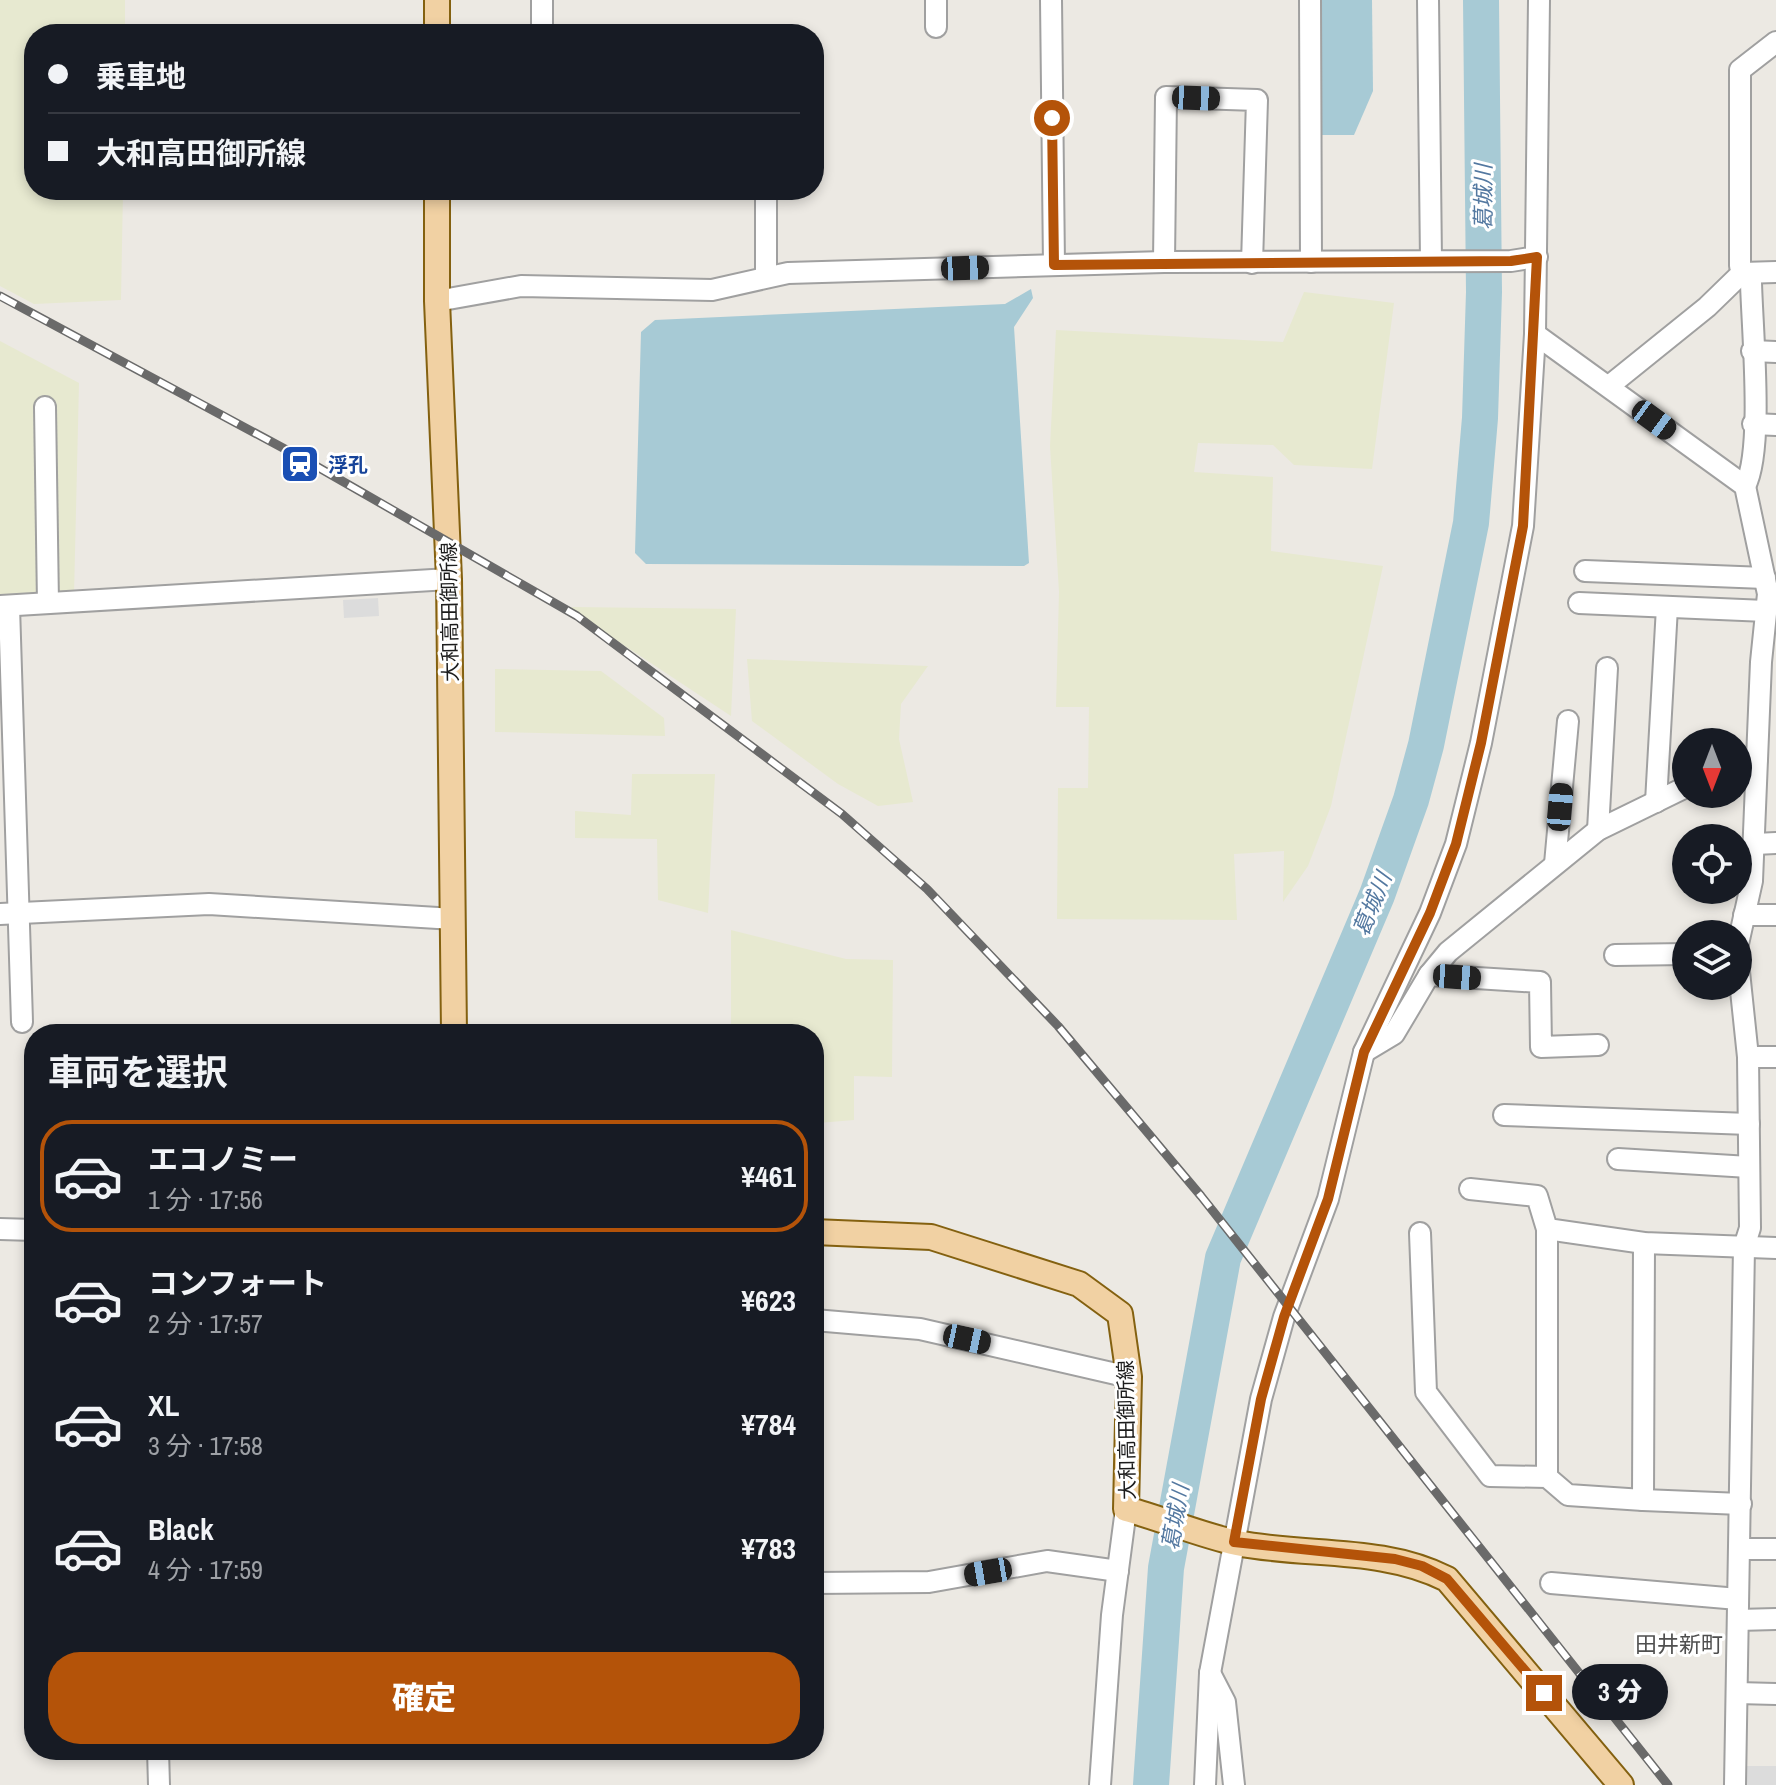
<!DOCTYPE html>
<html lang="ja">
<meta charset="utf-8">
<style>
:root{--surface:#171b24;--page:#20242c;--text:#f1f3f6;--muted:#9ea1a6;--line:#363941;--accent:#b45309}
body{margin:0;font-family:"Archivo Narrow","Noto Sans JP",sans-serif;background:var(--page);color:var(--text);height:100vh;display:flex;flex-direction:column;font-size:30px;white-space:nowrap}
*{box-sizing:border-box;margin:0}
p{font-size:26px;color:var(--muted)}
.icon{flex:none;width:44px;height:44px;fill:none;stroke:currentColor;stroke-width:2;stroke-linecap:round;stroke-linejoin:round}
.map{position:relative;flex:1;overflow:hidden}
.drawer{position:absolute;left:24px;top:1024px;width:800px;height:736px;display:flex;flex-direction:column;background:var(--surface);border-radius:32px;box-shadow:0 4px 12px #0003}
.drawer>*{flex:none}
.banner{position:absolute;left:24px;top:24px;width:800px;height:176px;border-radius:32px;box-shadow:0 4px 12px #0003;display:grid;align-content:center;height:176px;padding:0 24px;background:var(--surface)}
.needle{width:52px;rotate:180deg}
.fabs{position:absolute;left:1672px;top:728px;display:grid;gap:16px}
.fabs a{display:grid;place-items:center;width:80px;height:80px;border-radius:50%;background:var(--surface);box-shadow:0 4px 12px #0003;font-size:40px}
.end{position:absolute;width:36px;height:36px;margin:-18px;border:10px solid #b45309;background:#fff;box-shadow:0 0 0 4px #fff}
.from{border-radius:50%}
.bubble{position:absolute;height:56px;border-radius:28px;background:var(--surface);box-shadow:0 4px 12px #0003;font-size:26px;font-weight:800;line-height:56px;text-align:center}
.car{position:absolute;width:24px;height:48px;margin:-24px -12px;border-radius:10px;box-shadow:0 0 6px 2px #0007;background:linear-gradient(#222 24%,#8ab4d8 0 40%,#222 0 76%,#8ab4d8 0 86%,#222 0)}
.banner b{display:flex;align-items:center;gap:28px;height:76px;font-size:30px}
.banner b+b{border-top:2px solid var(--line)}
.banner i{width:20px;height:20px;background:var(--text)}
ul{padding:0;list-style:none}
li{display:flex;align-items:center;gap:24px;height:112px;margin:0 16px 12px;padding:0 8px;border:4px solid transparent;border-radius:32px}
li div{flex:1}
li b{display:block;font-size:30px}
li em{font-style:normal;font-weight:800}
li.on{border-color:var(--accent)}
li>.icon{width:72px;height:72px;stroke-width:1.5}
h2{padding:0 24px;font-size:36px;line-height:96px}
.cta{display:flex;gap:16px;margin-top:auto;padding:16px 24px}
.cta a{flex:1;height:92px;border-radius:32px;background:var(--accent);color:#fff;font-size:32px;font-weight:800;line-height:92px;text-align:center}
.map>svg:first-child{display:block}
.farmland{fill:#e7e9d0}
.parking{fill:#dcdcdc}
.water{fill:#a7cad5}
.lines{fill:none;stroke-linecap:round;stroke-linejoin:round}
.river{stroke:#a7cad5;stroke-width:36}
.minor-casing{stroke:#a0a0a0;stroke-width:24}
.major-casing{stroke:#846110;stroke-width:28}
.minor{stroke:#fff;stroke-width:20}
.major{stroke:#f1d1a3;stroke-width:24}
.rail-casing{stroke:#6a6a6a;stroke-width:9}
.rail{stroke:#fff;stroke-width:6;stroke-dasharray:18;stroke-linecap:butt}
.route{stroke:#b45309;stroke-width:10}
.labels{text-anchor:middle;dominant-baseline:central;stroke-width:6;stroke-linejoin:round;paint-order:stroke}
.transit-label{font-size:20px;font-weight:bold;fill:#164399;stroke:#fff;text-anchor:start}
.street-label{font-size:20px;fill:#1c1c1c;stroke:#fff}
.water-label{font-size:22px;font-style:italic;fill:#5378a0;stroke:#fff}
.neighbourhood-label{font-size:22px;fill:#4f4f4f;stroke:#fff}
</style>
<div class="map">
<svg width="1776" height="1785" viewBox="0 0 1776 1785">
<rect width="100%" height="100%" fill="#ece9e3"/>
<g class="farmland">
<polygon points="0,0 125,0 125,34 34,34 34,190 123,190 121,300 34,304 0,286"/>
<polygon points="1304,292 1394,303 1372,469 1294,465 1273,445 1198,443 1194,472 1273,477 1271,551 1383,566 1331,806 1308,866 1283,902 1284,851 1234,854 1237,920 1057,919 1058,788 1088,788 1089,707 1056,707 1059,592 1050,446 1056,330 1283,342"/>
<polygon points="0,341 79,383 74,595 0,598"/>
<polygon points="572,607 736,609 731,716 572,611"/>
<polygon points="747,659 928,666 901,704 899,739 913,802 878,806 838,784 752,721"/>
<polygon points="495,669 601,671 664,718 665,736 495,732"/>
<polygon points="632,774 715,774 708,913 658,900 657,839 575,838 575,811 631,815"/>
<polygon points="731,930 846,959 893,960 892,1077 854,1076 854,1120 818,1123 819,1155 814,1155 814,1034 731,1034"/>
</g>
<g class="parking">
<polygon points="378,598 379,616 344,618 343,600"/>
<rect x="1741" y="1766" width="35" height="19"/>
</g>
<g class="water">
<polygon points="1319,0 1372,0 1373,91 1354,135 1321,135"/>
<polygon points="1031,289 1033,298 1014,327 1029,563 1024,566 646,564 635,553 641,332 655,320 1005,304"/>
</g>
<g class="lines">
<polyline class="river" points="1151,1785 1166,1568 1223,1258 1377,895 1411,800 1426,745 1471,523 1480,418 1484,292 1481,0"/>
<g class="minor-casing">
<g id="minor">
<polyline points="1051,0 1054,265"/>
<polyline points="1310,0 1311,262"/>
<polyline points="1428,0 1431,261"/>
<polyline points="936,27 936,0"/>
<polyline points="542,34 542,0"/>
<polyline points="766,190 766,277"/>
<polyline points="1164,262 1166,97 1257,100 1252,263"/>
<polyline points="437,301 521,286 712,290 788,273 1164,262 1511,261 1537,257"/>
<polyline points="1535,334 1745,486 1768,594 1761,662 1752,881 1738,944"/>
<polyline points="1752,351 1776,352"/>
<polyline points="1609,386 1707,307 1742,273 1776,272"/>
<polyline points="45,407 48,603"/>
<polyline points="1753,424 1776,425"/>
<path d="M1745,486c19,-35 7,-158 6,-204l-11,-16v-196l36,-28"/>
<polyline points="1585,571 1765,578"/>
<polyline points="1579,603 1766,611"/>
<polyline points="0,606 449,579"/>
<polyline points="9,606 22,1022"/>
<polyline points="1738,765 1757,759"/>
<polyline points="1656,802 1667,607"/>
<polyline points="1598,830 1607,668"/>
<polyline points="1755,844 1776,843"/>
<polyline points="1555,864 1568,721"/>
<polyline points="0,914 209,904 454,919"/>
<polyline points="1744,915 1776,915"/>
<polyline points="1615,955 1686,954"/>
<polyline points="1429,975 1448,952 1598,830 1686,787"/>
<polyline points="1364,1052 1394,1034 1429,975 1540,982 1541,1047 1598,1045"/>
<polyline points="1748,1057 1776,1057"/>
<polyline points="1504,1115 1749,1124"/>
<polyline points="1618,1159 1749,1167"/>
<polyline points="1470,1189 1537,1196 1547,1229 1644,1243 1776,1248"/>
<polyline points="0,1229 34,1230"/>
<polyline points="1547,1229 1547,1477"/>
<polyline points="1420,1233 1426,1392 1490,1476 1547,1477 1568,1495 1643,1500 1644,1243"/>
<polyline points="814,1320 920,1329 1129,1377"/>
<polyline points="1643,1500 1741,1504"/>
<polyline points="1740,1549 1776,1549"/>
<polyline points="814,1583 929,1582 1047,1561 1118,1571"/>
<polyline points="1551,1583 1738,1599"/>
<polyline points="1738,1620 1776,1619"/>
<polyline points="1210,1673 1225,1702 1234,1785"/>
<polyline points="1737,1693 1776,1694"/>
<polyline points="158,1750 159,1785"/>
<polyline points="1100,1785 1112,1615 1126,1509"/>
<polyline points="1205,1785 1210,1673 1261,1399 1284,1317 1328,1199 1364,1052 1430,913 1456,844 1481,743 1523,526 1535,334 1539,0"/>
<polyline points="1735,1785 1744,1247 1750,1228 1748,1057 1738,962"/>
</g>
</g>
<g class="major-casing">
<g id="major">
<polyline points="437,0 437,34"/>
<polyline points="437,190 437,301 449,579 454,1034"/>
<path d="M814,1232l117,5 148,47 41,30 9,63 -3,132c37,10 74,26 111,34 70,14 145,3 210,36l174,206"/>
</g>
</g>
<use href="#minor" class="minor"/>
<use href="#major" class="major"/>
<g class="rail-casing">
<polyline id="rail" points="0,296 309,462 577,616 842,814 927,889 1058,1026 1201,1196 1668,1785"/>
</g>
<use href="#rail" class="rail"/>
</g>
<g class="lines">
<polyline class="route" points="1052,118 1054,265 1511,261 1537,257 1523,526 1481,743 1456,844 1430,913 1364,1052 1328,1199 1284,1317 1261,1399 1234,1542 1395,1559 1422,1566 1447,1579 1544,1693"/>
</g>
<defs>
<g id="station-square" transform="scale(2)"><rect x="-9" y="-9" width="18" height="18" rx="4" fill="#1a4fb4" stroke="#fff"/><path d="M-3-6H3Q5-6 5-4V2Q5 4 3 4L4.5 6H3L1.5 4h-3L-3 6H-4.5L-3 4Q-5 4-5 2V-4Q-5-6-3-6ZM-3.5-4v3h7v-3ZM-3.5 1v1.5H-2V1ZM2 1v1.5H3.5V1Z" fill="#fff"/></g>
</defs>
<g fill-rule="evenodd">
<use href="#station-square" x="300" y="464"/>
</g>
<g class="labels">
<g class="transit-label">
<text x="328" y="464">浮孔</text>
</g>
<g class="street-label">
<text transform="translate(449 612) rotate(-91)">大和高田御所線</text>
<text transform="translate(1126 1430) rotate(-91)">大和高田御所線</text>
</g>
<g class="water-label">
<text transform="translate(1483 197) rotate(-90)">葛城川</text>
<text transform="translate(1372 904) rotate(-68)">葛城川</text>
<text transform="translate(1175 1517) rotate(-80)">葛城川</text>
</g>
<g class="neighbourhood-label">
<text x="1679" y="1644">田井新町</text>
</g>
</g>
</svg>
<div class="fabs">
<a><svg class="needle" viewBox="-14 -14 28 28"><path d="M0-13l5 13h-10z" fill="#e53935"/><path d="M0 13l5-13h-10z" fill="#9ea1a6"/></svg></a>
<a><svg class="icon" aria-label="locate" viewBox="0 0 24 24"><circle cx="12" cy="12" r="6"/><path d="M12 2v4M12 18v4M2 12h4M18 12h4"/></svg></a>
<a><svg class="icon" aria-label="layers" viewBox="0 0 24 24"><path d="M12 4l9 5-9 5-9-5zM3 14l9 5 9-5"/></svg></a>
</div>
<i class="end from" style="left:1052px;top:118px"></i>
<i class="end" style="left:1544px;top:1693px"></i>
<div class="bubble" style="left:1572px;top:1664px;width:96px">3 分</div>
<i class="car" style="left:1196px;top:98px;rotate:92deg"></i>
<i class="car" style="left:965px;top:268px;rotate:88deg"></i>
<i class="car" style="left:1654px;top:420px;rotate:126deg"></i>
<i class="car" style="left:1560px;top:807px;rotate:5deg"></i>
<i class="car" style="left:1457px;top:977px;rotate:94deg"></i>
<i class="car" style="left:967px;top:1339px;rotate:102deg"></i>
<i class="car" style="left:988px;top:1572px;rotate:260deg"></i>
<div class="banner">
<b><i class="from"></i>乗車地</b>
<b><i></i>大和高田御所線</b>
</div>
<section class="drawer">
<h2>車両を選択</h2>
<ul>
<li class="on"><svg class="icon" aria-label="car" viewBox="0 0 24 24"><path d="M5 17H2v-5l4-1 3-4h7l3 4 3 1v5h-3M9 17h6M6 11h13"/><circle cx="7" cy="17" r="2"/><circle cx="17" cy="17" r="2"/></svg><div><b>エコノミー</b><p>1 分 · 17:56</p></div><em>¥461</em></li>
<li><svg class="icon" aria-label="car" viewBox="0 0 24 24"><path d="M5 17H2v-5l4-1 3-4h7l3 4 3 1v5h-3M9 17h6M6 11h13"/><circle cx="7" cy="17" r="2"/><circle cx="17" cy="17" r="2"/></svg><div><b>コンフォート</b><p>2 分 · 17:57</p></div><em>¥623</em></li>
<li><svg class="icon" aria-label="car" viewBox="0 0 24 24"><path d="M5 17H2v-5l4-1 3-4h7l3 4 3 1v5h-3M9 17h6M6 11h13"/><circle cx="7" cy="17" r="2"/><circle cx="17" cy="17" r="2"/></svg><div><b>XL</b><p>3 分 · 17:58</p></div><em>¥784</em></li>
<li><svg class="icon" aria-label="car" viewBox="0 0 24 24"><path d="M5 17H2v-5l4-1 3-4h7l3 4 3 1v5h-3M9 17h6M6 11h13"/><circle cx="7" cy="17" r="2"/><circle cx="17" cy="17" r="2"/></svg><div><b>Black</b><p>4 分 · 17:59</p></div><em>¥783</em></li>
</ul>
<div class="cta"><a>確定</a></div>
</section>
</div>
